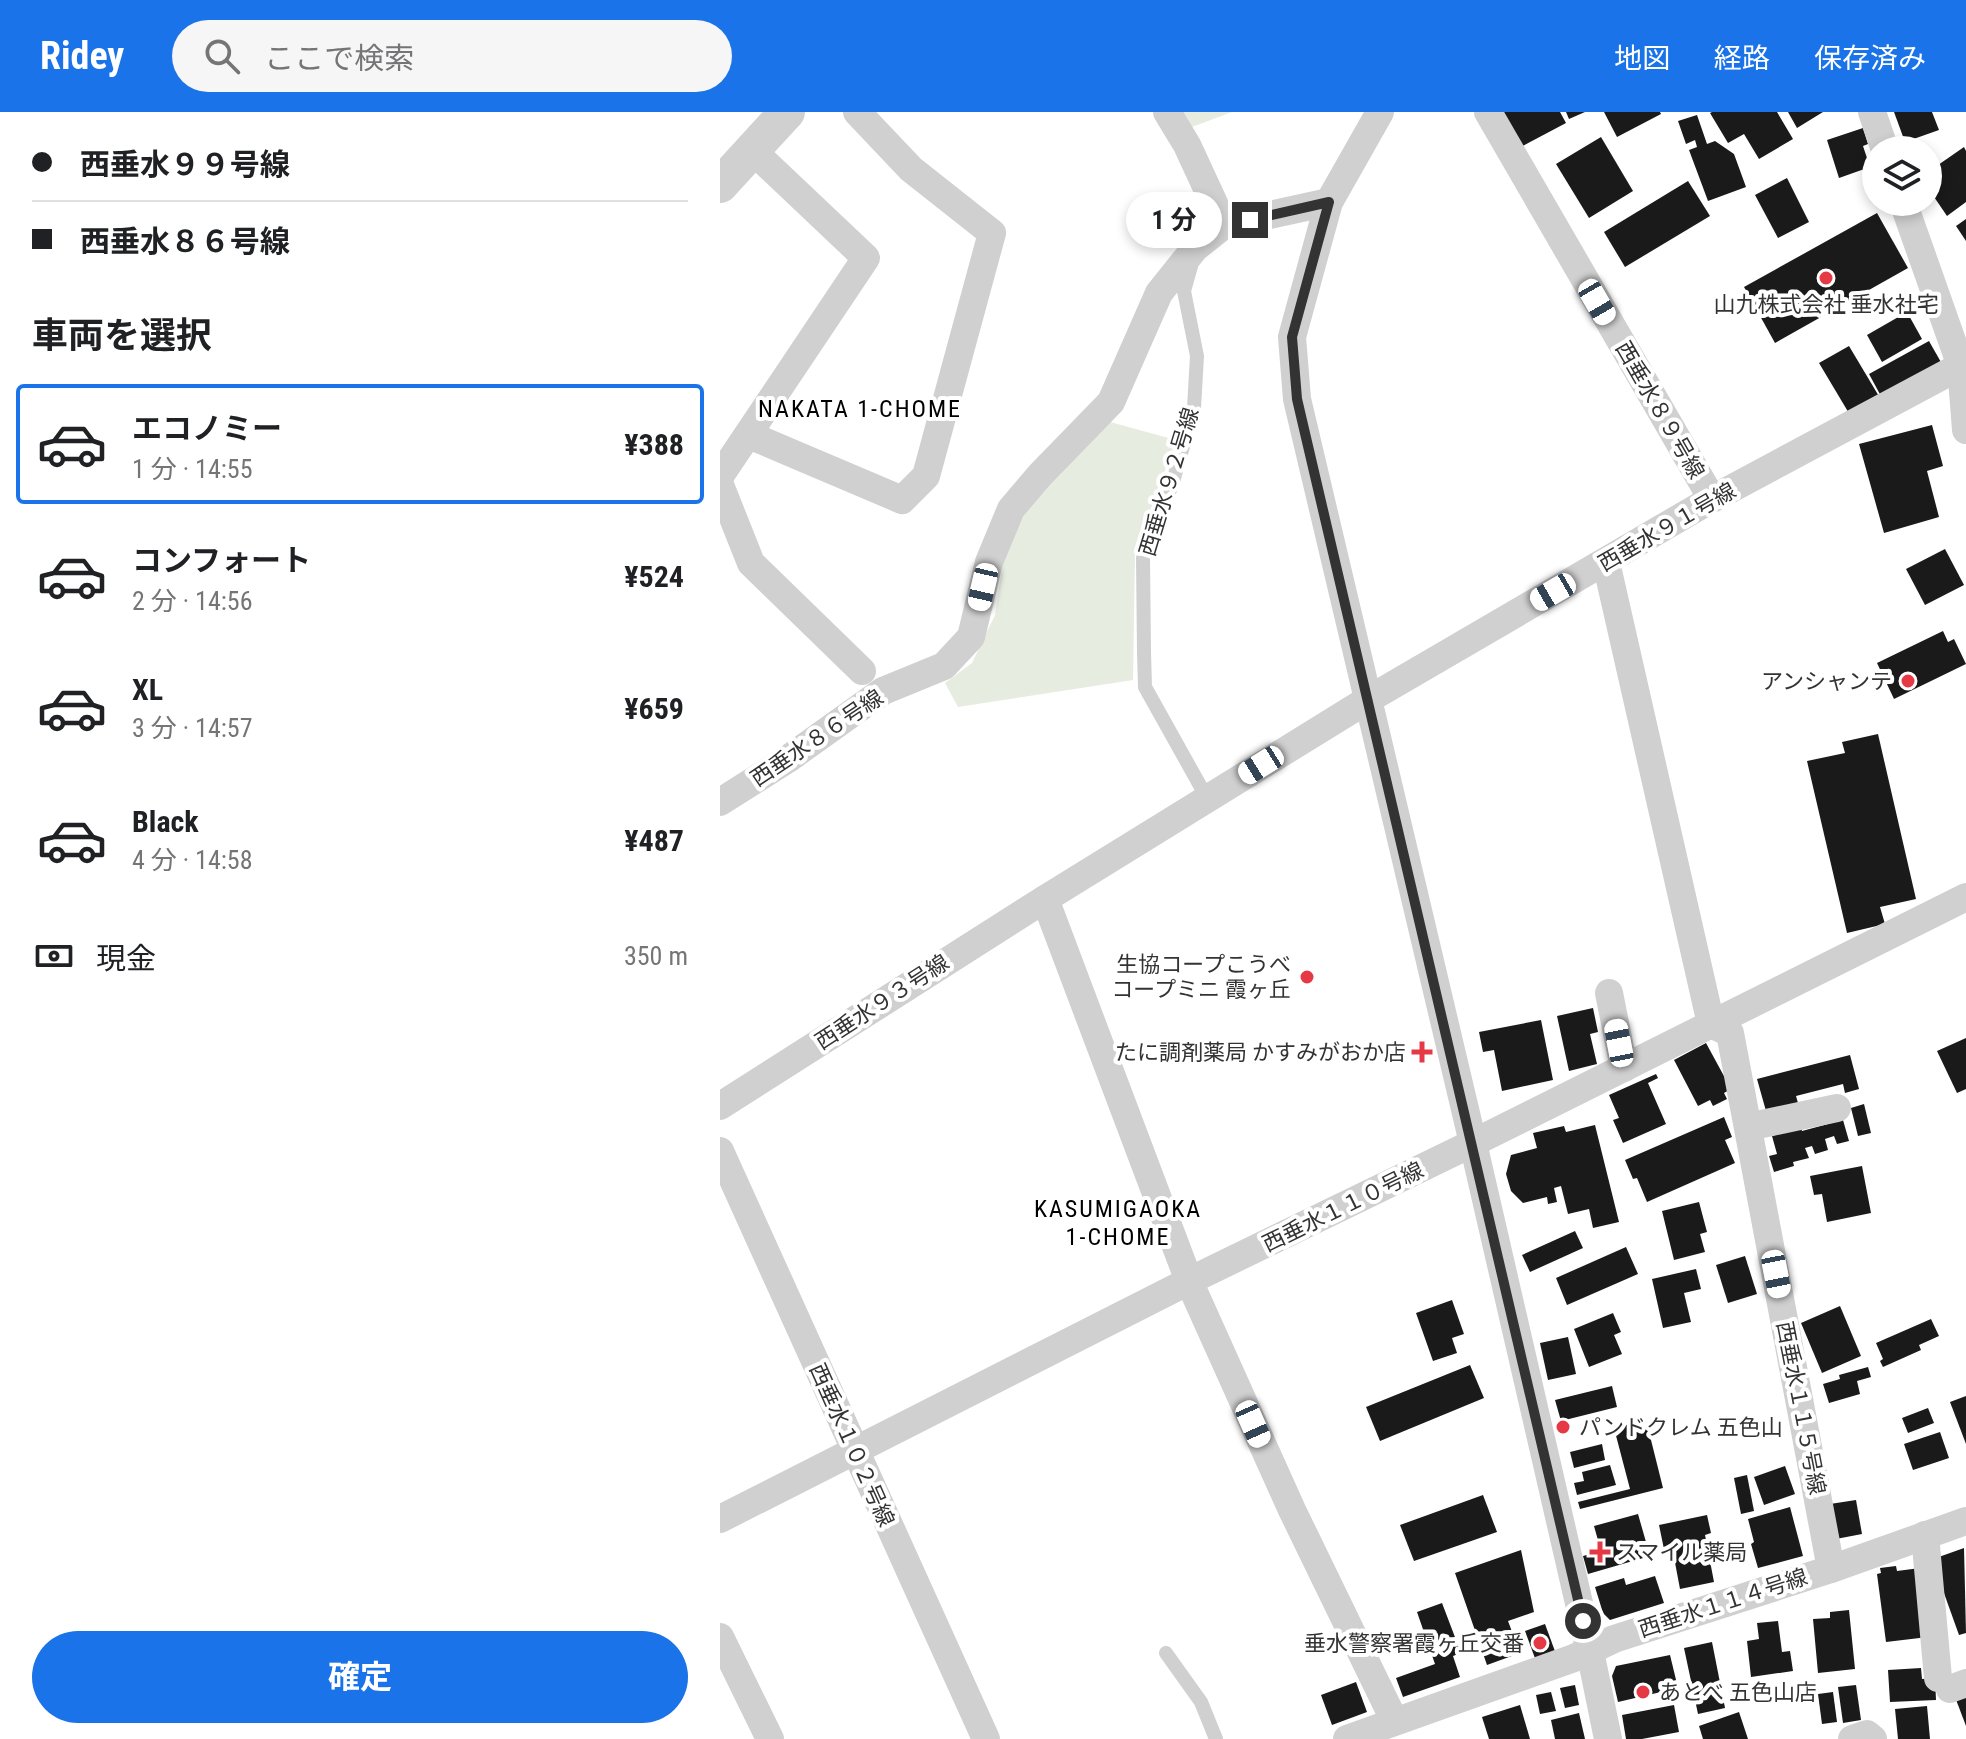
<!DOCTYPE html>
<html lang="ja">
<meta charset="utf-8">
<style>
:root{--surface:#fff;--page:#f6f6f6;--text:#202124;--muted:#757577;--line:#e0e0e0;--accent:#1a73e8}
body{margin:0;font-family:"Roboto Condensed","Noto Sans JP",sans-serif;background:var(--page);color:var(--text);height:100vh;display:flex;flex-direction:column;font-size:30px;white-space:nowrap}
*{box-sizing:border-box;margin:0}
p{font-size:26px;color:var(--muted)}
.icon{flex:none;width:44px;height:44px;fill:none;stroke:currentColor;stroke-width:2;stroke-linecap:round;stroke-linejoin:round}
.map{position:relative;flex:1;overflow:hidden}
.side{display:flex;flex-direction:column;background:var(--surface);width:720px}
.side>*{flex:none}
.guide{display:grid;align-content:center;height:176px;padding:0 32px;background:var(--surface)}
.controls{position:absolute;left:1142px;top:24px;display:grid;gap:16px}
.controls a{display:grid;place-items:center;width:80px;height:80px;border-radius:50%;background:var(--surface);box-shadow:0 4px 12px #0003;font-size:40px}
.end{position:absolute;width:36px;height:36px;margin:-18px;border:10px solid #333;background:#fff;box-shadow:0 0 0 4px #fff}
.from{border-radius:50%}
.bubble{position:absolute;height:56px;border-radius:28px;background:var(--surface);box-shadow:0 4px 12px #0003;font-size:26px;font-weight:700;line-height:56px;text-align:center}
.car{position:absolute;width:24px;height:48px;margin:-24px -12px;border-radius:10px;box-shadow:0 0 6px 2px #0007;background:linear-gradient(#fff 24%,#345 0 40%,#fff 0 76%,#345 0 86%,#fff 0)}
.guide b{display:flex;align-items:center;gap:28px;height:76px;font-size:30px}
.guide b+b{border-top:2px solid var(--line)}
.guide i{width:20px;height:20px;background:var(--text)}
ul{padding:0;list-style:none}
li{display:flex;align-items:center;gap:24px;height:120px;margin:0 16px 12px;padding:0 16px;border:4px solid transparent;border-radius:8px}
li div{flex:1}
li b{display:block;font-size:30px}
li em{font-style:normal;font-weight:700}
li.active{border-color:var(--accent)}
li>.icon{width:72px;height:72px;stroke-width:1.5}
h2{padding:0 32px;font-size:36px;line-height:96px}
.pay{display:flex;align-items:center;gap:20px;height:88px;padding:0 32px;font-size:30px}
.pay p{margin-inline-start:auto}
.action{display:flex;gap:16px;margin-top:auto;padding:16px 32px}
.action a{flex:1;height:92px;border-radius:48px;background:var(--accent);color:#fff;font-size:32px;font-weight:700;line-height:92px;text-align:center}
header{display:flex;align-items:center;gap:48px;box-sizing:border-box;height:112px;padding:0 40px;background:var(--accent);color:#fff}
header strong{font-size:38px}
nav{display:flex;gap:44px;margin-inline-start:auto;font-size:28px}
.search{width:560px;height:72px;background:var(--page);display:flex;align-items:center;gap:20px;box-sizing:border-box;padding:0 28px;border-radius:44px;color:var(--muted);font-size:30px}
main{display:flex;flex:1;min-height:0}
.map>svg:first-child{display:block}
.green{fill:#e6ecdf}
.building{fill:#1a1a1a}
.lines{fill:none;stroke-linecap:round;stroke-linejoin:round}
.service{stroke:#d0d0d0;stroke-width:14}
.minor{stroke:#d0d0d0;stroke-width:28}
.tertiary{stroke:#d0d0d0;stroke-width:36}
.route{stroke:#333;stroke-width:10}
.poi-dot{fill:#e63946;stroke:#fff;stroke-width:3}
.labels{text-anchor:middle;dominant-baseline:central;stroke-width:8;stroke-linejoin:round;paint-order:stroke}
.poi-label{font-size:22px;fill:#333;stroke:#fff;text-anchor:end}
.street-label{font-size:22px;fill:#333;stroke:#fff}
.neighbourhood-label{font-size:24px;letter-spacing:2px;fill:#000;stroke:#fff}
</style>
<header>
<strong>Ridey</strong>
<div class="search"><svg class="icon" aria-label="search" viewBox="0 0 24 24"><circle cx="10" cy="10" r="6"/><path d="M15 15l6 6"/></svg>ここで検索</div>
<nav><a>地図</a><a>経路</a><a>保存済み</a></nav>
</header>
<main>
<section class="side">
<div class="guide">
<b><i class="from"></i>西垂水９９号線</b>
<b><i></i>西垂水８６号線</b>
</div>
<h2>車両を選択</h2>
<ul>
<li class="active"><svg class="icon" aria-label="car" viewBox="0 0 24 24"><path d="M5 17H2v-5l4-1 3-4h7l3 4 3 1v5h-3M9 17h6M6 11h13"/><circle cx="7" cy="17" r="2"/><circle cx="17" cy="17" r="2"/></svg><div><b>エコノミー</b><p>1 分 · 14:55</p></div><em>¥388</em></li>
<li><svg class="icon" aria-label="car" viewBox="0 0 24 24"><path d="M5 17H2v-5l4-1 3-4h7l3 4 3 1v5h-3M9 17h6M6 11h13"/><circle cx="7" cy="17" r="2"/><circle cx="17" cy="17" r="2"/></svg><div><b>コンフォート</b><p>2 分 · 14:56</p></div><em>¥524</em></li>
<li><svg class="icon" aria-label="car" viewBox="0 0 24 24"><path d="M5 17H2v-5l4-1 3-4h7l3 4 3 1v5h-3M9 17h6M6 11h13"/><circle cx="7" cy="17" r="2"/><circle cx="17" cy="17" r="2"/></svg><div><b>XL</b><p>3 分 · 14:57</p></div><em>¥659</em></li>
<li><svg class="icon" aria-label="car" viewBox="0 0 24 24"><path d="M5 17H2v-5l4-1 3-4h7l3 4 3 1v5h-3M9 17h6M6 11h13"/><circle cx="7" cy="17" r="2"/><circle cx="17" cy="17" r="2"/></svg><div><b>Black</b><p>4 分 · 14:58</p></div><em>¥487</em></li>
</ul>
<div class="pay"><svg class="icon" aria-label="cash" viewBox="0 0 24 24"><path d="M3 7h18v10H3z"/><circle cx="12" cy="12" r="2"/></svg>現金<p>350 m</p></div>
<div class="action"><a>確定</a></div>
</section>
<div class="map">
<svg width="1246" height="1627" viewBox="0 0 1246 1627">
<rect width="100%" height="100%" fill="#fff"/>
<g class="green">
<polygon points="458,0 512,0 464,18"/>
<polygon points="390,310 456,328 415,441 413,568 238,595 225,571 252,551 275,503 287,422 327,370"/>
</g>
<g class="building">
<polygon points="780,0 840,0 846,11 799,36"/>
<polygon points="846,0 865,0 849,7"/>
<polygon points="884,0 940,0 941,2 897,25"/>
<polygon points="992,0 1057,0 1073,27 1039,47 1024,22 1008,31 990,1"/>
<polygon points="1068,0 1103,0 1077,16"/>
<polygon points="1174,0 1212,0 1219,18 1185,30"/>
<polygon points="977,3 987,32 995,29 1014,42 1026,75 988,89 969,38 977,35 975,28 966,32 958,9"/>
<polygon points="1143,16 1148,32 1143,34 1150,55 1119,66 1107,28"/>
<polygon points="881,25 913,79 869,106 836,52"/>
<polygon points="1244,35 1246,39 1246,90 1227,104 1208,76 1208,60"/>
<polygon points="1067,66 1089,110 1058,126 1035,83"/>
<polygon points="968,69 990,104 905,155 884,120"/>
<polygon points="1157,101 1188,156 1055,231 1024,175"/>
<polygon points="1246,107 1246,129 1236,114"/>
<polygon points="1187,200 1202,227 1162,250 1147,223"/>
<polygon points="1209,229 1222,252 1162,286 1149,262"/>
<polygon points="1129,234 1160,286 1130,303 1099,251"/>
<polygon points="1212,313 1223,354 1207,359 1219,405 1164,421 1139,332"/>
<polygon points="1225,437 1244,473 1205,493 1186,457"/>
<polygon points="1223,519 1228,530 1234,527 1246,552 1174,587 1157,551"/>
<polygon points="1158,622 1196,787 1160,795 1165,812 1127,821 1087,649 1125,641 1122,630"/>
<polygon points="873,896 878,920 870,922 877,952 849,959 837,904"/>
<polygon points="821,908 833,968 782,979 774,938 763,940 759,920"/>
<polygon points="1246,926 1246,977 1237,981 1217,939"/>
<polygon points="986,931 1011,977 1004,981 1007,987 993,994 990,988 978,994 954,948"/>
<polygon points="1130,943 1139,977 1125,981 1123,972 1076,984 1078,991 1046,999 1037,967"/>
<polygon points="936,962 938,966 928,971 946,1012 903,1031 893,1008 899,1006 889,983"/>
<polygon points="1144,992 1151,1021 1138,1024 1131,996"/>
<polygon points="1004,1005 1012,1025 1005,1028 1015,1051 927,1090 917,1066 913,1067 905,1048"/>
<polygon points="1123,1008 1129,1029 1117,1032 1114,1024 1105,1027 1108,1038 1095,1042 1092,1034 1085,1036 1089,1046 1073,1050 1074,1054 1054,1060 1049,1044 1057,1042 1052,1024 1081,1016 1082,1019"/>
<polygon points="875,1013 899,1110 873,1116 869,1097 848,1102 841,1074 834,1076 837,1090 828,1092 827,1085 803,1091 791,1079 786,1062 791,1043 817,1036 813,1021 844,1014 846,1020"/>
<polygon points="1142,1054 1151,1101 1107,1110 1102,1082 1094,1083 1090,1064"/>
<polygon points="979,1090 987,1120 980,1122 985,1140 954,1148 942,1099"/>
<polygon points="855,1119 863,1136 810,1160 802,1143"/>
<polygon points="906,1135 918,1162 847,1193 836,1166"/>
<polygon points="1025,1144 1037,1182 1008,1191 996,1153"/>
<polygon points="976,1157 981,1177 964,1181 971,1210 943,1216 932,1167"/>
<polygon points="732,1188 744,1222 732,1226 737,1241 713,1249 696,1201"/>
<polygon points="1120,1194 1141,1244 1102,1261 1081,1211"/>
<polygon points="893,1201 901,1220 894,1223 902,1242 869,1255 854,1217"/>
<polygon points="1211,1207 1219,1224 1199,1233 1201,1238 1163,1255 1160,1249 1163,1247 1156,1231"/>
<polygon points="848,1225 856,1262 828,1268 820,1231"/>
<polygon points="750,1253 764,1286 660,1329 646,1295"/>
<polygon points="1148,1255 1151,1265 1137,1269 1140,1282 1109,1291 1103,1272 1120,1267 1119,1263"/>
<polygon points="892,1274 897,1295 841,1309 835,1288"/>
<polygon points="1246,1284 1246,1332 1230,1290"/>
<polygon points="1208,1296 1214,1311 1188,1321 1182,1306"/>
<polygon points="926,1308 943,1376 860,1397 858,1390 910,1377 894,1316"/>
<polygon points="1220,1320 1229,1346 1193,1358 1184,1332"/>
<polygon points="882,1332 885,1348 854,1356 850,1340"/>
<polygon points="890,1353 896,1373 857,1383 854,1371 864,1369 862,1360"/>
<polygon points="1065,1354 1075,1382 1044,1393 1034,1365"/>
<polygon points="1027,1363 1034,1399 1021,1402 1014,1366"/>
<polygon points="763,1383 777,1420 694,1449 680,1413"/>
<polygon points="1136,1388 1142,1422 1116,1427 1110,1392"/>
<polygon points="1070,1395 1083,1444 1038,1456 1031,1432 1034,1430 1028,1407"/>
<polygon points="918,1402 930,1444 868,1462 863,1444 881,1439 874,1414"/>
<polygon points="987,1403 991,1421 985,1423 994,1470 960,1477 953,1440 945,1442 939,1413"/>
<polygon points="1244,1436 1246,1521 1239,1523 1220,1470 1216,1446"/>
<polygon points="801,1438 814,1500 788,1509 800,1541 767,1553 735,1461"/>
<polygon points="1176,1454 1177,1459 1200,1456 1208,1525 1166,1530 1157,1462 1161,1461 1160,1456"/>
<polygon points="935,1464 944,1491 890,1508 883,1501 875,1475 904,1466 906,1473"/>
<polygon points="722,1491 741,1541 733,1544 740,1565 683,1585 676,1566 715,1552 697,1500"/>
<polygon points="1129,1498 1135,1557 1098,1561 1093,1507 1110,1506 1110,1500"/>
<polygon points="1058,1509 1062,1540 1070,1539 1073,1559 1031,1565 1027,1529 1039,1527 1037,1511"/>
<polygon points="825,1512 836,1542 816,1549 805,1519"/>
<polygon points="992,1530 1005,1596 978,1602 964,1536"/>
<polygon points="950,1543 958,1576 898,1590 892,1564 896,1554"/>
<polygon points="1201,1556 1202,1567 1215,1566 1216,1588 1170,1590 1168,1558"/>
<polygon points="636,1570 647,1600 612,1613 601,1583"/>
<polygon points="855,1573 859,1593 845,1596 840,1576"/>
<polygon points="1136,1573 1141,1608 1123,1611 1118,1575"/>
<polygon points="831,1580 836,1599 820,1602 816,1583"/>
<polygon points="1113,1580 1117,1610 1102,1612 1098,1582"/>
<polygon points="1246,1581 1246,1614 1235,1585"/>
<polygon points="800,1593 810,1627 769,1627 762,1605"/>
<polygon points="954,1593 959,1620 922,1627 906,1627 902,1603"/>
<polygon points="1207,1594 1210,1627 1178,1627 1175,1597"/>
<polygon points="1019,1600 1028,1627 983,1627 979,1614"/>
<polygon points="859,1601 865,1627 835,1627 831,1608"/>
</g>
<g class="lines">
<g class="service">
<polyline points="471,154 464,179 477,244 474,296 452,373 423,446 424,540 425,575 487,686"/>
<polyline points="446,1541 481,1590 496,1627"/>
</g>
<g class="minor">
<polyline points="447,0 467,33 504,113"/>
<polyline points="660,0 609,90 572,225 577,287 753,1031 870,1539 888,1627"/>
<polyline points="768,0 992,387"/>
<polyline points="1152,0 1165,38"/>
<polyline points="1183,90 1241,254 1246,318"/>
<polyline points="29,323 182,388 206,364 272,121 191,57 137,0"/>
<polyline points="0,364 146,146 32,38"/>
<polyline points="0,373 31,451 142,559"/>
<polyline points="886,450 991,912 1010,921 1111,1457"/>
<polyline points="0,690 68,647 163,579 224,554 251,525 269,450 291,397 320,363 391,290 439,181 475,136 504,113 609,90"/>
<polyline points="325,787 469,1169 572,1398 674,1608"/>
<polyline points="889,881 904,956"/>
<polyline points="0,994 325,787 649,587 992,387 1246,251"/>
<polyline points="1028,1015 1117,996"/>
<polyline points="0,1039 266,1627"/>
<polyline points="0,1407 469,1169 753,1031 1246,785"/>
<polyline points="1205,1423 1218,1566"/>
<polyline points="0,1525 50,1627"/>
<polyline points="1230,1577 1246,1571"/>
<polyline points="627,1627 854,1546 894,1527 1111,1457 1246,1409"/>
<polyline points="1132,1627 1147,1622 1153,1627"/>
</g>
<polyline class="tertiary" points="0,73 67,0"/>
</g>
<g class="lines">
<polyline class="route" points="530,108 609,90 572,225 577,287 863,1509"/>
</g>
<g class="poi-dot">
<circle cx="1106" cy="166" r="8"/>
<circle cx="1188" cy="569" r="8"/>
<circle cx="587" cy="865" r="8"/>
<path d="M698 928h8v8h8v8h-8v8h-8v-8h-8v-8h8z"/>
<circle cx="843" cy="1315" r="8"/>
<path d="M876 1428h8v8h8v8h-8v8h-8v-8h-8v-8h8z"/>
<circle cx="820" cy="1531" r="8"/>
<circle cx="923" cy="1580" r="8"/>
</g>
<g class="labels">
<g class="poi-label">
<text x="1106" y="192" text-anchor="middle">山九株式会社 垂水社宅</text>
<text x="1172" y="569">アンシャンテ</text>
<text x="571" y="852">生協コープこうべ<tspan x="571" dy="25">コープミニ 霞ヶ丘</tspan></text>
<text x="686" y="940">たに調剤薬局 かすみがおか店</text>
<text x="859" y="1315" text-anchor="start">パンドクレム 五色山</text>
<text x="896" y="1440" text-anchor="start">スマイル薬局</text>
<text x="804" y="1531">垂水警察署霞ヶ丘交番</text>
<text x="939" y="1580" text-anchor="start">あとべ 五色山店</text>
</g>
<g class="street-label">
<text transform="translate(940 298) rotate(60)">西垂水８９号線</text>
<text transform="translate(449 370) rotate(-73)">西垂水９２号線</text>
<text transform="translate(947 415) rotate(-30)">西垂水９１号線</text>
<text transform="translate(97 626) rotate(-34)">西垂水８６号線</text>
<text transform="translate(162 890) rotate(-33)">西垂水９３号線</text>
<text transform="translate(623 1095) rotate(-26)">西垂水１１０号線</text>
<text transform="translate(1081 1296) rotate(79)">西垂水１１５号線</text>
<text transform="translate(132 1333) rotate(66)">西垂水１０２号線</text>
<text transform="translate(1003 1491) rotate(-18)">西垂水１１４号線</text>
</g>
<g class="neighbourhood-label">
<text x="140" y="297">NAKATA 1-CHOME</text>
<text x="398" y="1097">KASUMIGAOKA<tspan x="398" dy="28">1-CHOME</tspan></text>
</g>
</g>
</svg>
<div class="controls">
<a><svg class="icon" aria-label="layers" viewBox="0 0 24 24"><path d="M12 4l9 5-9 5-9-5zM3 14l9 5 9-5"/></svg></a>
</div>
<i class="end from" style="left:863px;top:1509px"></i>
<i class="end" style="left:530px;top:108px"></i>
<div class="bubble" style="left:406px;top:80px;width:96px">1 分</div>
<i class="car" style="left:877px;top:190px;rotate:150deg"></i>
<i class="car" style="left:263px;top:475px;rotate:193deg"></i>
<i class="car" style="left:833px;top:480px;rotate:240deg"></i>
<i class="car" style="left:541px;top:653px;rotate:238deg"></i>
<i class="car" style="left:899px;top:931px;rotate:349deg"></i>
<i class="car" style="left:1056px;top:1162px;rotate:169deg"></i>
<i class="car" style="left:533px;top:1312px;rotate:156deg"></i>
</div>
</main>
